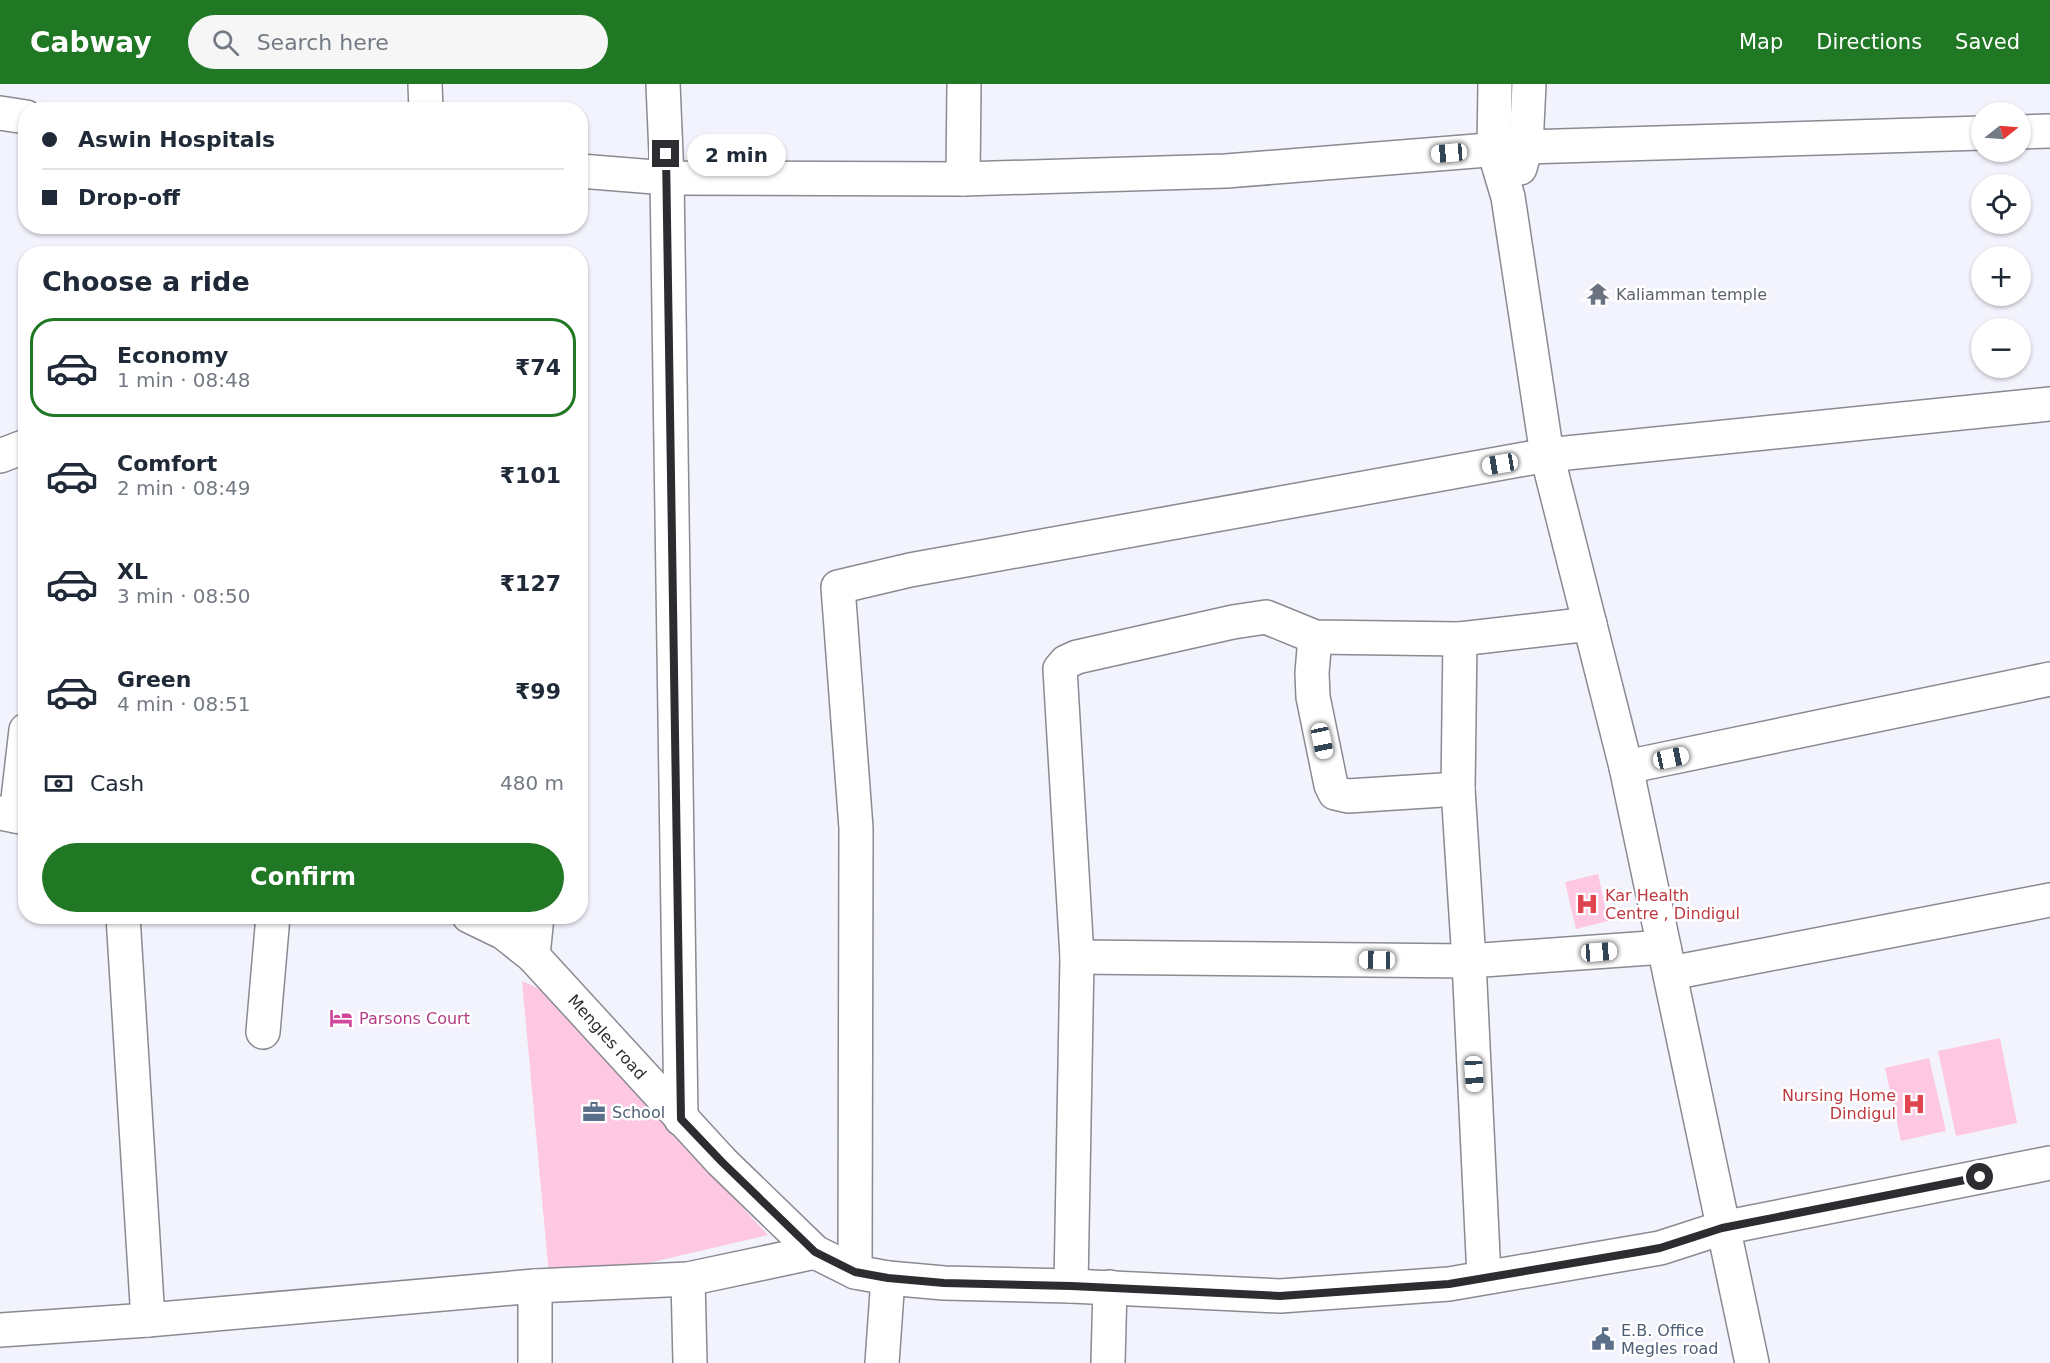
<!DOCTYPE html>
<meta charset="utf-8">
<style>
:root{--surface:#fff;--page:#f6f6f7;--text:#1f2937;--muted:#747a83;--line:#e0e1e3;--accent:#207724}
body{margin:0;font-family:"DejaVu Sans",sans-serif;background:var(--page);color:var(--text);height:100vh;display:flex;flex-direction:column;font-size:22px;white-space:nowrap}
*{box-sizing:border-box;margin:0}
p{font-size:20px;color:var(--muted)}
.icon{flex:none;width:33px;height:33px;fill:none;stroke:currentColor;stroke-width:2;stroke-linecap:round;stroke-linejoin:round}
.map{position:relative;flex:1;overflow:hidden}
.sheet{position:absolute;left:18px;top:162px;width:570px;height:678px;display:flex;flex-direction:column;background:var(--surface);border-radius:24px;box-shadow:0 2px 4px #0004}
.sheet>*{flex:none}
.guide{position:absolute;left:18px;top:18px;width:570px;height:132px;border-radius:24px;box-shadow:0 2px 4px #0004;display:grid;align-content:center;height:132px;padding:0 24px;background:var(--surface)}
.needle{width:39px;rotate:73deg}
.controls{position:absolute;left:1971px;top:18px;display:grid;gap:12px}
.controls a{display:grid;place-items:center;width:60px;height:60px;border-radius:50%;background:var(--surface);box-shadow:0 2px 4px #0004;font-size:30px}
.end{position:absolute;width:27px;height:27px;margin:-14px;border:8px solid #2d2d31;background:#fff;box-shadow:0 0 0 3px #fff}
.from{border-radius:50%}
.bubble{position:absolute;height:42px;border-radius:21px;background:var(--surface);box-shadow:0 2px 4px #0004;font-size:20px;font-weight:700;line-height:42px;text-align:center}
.car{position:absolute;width:18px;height:36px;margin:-18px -9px;border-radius:8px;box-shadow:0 0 4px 2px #0007;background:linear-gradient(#fff 24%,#345 0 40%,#fff 0 76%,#345 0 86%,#fff 0)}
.guide b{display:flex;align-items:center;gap:21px;height:57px;font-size:22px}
.guide b+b{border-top:2px solid var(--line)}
.guide i{width:15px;height:15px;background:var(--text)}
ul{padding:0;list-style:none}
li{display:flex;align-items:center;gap:18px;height:99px;margin:0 12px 9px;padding:0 12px;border:3px solid transparent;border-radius:24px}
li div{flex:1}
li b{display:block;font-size:22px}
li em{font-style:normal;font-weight:700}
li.current{border-color:var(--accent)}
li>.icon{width:54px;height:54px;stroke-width:1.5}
h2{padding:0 24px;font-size:27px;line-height:72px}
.pay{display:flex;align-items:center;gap:15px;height:66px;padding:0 24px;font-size:22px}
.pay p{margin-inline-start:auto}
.button{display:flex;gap:12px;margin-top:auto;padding:12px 24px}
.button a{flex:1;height:69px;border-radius:36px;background:var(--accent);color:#fff;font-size:24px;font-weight:700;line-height:69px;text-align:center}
header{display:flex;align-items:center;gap:36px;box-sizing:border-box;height:84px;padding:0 30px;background:var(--accent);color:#fff}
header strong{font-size:28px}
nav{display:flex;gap:33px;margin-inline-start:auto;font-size:21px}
.search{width:420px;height:54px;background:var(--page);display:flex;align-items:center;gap:15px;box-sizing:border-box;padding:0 21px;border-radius:33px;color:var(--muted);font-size:22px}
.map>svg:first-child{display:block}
.building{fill:#fec8e3}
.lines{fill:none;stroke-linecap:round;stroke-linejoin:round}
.street-casing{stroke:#898a92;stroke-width:36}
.secondary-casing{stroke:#898a92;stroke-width:36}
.street{stroke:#fff;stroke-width:33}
.secondary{stroke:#fff;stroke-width:33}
.route{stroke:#2d2d31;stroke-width:8}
.labels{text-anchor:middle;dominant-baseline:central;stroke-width:5;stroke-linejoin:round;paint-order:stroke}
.worship-label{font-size:16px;fill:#5b616d;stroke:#fff;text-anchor:start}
.health-label{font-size:16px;fill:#be3a42;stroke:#fff;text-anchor:start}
.hotel-label{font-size:16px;fill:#b23c85;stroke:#fff;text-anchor:start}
.street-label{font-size:16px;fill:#2d2d31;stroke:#fff}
.service-label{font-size:16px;fill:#4e5e75;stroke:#fff;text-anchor:start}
</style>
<header>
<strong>Cabway</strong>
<div class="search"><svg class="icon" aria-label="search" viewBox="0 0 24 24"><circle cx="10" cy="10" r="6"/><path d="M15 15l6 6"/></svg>Search here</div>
<nav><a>Map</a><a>Directions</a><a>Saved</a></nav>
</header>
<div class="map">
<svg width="2050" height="1279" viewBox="0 0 2050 1279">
<rect width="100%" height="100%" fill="#f2f3fc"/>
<g class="building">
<polygon points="1598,790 1608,837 1576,845 1565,798"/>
<polygon points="522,897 540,905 768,1151 550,1202"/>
<polygon points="2000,954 2017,1039 1956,1052 1938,967"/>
<polygon points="1929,974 1946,1047 1901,1057 1885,984"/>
</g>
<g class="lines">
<g class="street-casing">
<g id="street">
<polyline points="425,0 426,26"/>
<polyline points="663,0 667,94 681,1035"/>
<polyline points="963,95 964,0"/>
<polyline points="0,372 26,362"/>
<polyline points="1315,553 1312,589 1313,613 1331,701 1335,709 1348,712 1458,705"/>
<polyline points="1460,555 1458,705 1469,877 1484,1193"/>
<polyline points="1626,683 2050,595"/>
<polyline points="16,732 26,646"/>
<polyline points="123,832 148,1236"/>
<polyline points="533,872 537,832"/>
<polyline points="1077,873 1469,877 1664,863"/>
<polyline points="1671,889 2050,816"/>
<polyline points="263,948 273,832"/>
<polyline points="855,1188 856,744 838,503 910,486 1547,371 2050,320"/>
<polyline points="688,1195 690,1279"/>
<polyline points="535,1202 535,1279"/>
<polyline points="1071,1202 1077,873 1060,585 1066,578 1077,573 1233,538 1266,533 1315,553 1460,555 1590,540"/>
<polyline points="0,1246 148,1236 535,1202 688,1195 815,1168"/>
<polyline points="882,1279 888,1194"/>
<polyline points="1108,1279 1110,1203"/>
</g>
</g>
<g class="secondary-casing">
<g id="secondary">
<polyline points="1495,0 1494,66 1508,113 1547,371 1626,683 1752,1279"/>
<polyline points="0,29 26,33"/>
<polyline points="2020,48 2050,47"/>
<polyline points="1520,84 1526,63 1529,0"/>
<polyline points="580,87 667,94 963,95 1226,87 1526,63 1982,49"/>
<polyline points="0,729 26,734"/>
<polyline points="469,832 504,849 533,872 722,1078 815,1168 855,1188 888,1194 944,1199 1071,1202 1280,1212 1449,1200 1660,1164 1722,1144 2050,1079"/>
</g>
</g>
<use href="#street" class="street"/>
<use href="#secondary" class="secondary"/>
</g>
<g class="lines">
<polyline class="route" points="666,70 681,1035 722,1078 815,1168 855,1188 888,1194 944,1199 1071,1202 1280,1212 1449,1200 1638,1168 1660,1164 1722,1144 1980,1093"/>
</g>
<defs>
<g id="temple-bare" transform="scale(1.8)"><path d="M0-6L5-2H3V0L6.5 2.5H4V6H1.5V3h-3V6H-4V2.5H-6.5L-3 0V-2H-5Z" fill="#6b7280" stroke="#fff" stroke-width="2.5" paint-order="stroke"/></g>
<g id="hospital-bare" transform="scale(1.8)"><path d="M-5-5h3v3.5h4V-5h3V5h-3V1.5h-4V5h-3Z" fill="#e0444e" stroke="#fff" stroke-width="2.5" paint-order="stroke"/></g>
<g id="hotel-bare" transform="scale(1.8)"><path d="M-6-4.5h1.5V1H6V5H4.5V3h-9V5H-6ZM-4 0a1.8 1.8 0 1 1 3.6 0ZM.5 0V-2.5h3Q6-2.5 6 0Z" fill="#d1479c" stroke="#fff" stroke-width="2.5" paint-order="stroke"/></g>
<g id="office-bare" transform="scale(1.8)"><path d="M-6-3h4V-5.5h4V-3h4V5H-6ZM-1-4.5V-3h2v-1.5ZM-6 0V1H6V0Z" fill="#5c6f8a" stroke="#fff" stroke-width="2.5" paint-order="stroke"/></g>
<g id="civic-bare" transform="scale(1.8)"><path d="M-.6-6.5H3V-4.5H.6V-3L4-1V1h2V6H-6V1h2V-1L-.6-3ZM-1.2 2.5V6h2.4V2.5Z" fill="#5c6f8a" stroke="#fff" stroke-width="2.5" paint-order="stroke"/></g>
</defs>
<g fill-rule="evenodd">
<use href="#temple-bare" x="1598" y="210"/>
<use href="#hospital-bare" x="1587" y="820"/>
<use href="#hotel-bare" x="341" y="934"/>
<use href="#hospital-bare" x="1914" y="1020"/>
<use href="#office-bare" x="594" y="1028"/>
<use href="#civic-bare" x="1603" y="1255"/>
</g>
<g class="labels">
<g class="worship-label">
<text x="1616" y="210">Kaliamman temple</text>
</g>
<g class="health-label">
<text x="1605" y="811">Kar Health<tspan x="1605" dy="18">Centre , Dindigul</tspan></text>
<text x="1896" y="1011" text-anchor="end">Nursing Home<tspan x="1896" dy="18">Dindigul</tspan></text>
</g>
<g class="hotel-label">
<text x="359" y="934">Parsons Court</text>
</g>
<g class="street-label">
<text transform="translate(607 953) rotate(48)">Mengles road</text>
</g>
<g class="service-label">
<text x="612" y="1028">School</text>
<text x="1621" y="1246">E.B. Office<tspan x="1621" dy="18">Megles road</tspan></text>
</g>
</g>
</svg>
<div class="controls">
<a><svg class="needle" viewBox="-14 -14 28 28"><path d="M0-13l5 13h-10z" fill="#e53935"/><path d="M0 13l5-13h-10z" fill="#747a83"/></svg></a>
<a><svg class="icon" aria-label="locate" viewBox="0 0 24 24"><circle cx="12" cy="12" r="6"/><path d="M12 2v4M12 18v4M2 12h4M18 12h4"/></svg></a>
<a>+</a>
<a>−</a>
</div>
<i class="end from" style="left:1980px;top:1093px"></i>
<i class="end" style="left:666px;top:70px"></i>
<div class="bubble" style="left:687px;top:50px;width:99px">2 min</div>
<i class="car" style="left:1449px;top:69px;rotate:265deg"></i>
<i class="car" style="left:1500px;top:380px;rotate:260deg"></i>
<i class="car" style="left:1322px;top:657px;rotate:168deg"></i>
<i class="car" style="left:1671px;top:674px;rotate:78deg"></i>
<i class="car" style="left:1599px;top:868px;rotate:86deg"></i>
<i class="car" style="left:1377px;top:876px;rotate:271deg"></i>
<i class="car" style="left:1474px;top:990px;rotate:177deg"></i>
<div class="guide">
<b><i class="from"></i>Aswin Hospitals</b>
<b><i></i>Drop-off</b>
</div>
<section class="sheet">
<h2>Choose a ride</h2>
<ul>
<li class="current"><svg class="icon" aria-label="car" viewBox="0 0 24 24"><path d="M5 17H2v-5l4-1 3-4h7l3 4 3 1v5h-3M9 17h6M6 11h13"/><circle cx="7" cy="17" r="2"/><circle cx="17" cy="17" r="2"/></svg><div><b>Economy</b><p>1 min · 08:48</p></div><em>₹74</em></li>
<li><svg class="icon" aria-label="car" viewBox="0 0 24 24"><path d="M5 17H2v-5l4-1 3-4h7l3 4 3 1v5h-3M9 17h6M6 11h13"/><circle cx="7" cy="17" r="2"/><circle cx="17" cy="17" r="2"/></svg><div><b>Comfort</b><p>2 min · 08:49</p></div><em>₹101</em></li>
<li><svg class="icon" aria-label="car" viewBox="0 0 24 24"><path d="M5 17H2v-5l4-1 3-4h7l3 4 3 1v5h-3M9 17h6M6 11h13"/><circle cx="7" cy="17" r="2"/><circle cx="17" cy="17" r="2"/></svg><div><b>XL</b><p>3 min · 08:50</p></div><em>₹127</em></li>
<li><svg class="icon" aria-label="car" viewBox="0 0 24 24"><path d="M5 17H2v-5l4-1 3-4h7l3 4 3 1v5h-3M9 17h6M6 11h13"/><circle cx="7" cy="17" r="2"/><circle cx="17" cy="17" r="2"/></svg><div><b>Green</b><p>4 min · 08:51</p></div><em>₹99</em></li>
</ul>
<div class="pay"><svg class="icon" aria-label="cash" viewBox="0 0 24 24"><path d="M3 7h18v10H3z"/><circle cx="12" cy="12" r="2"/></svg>Cash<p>480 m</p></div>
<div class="button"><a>Confirm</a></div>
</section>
</div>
